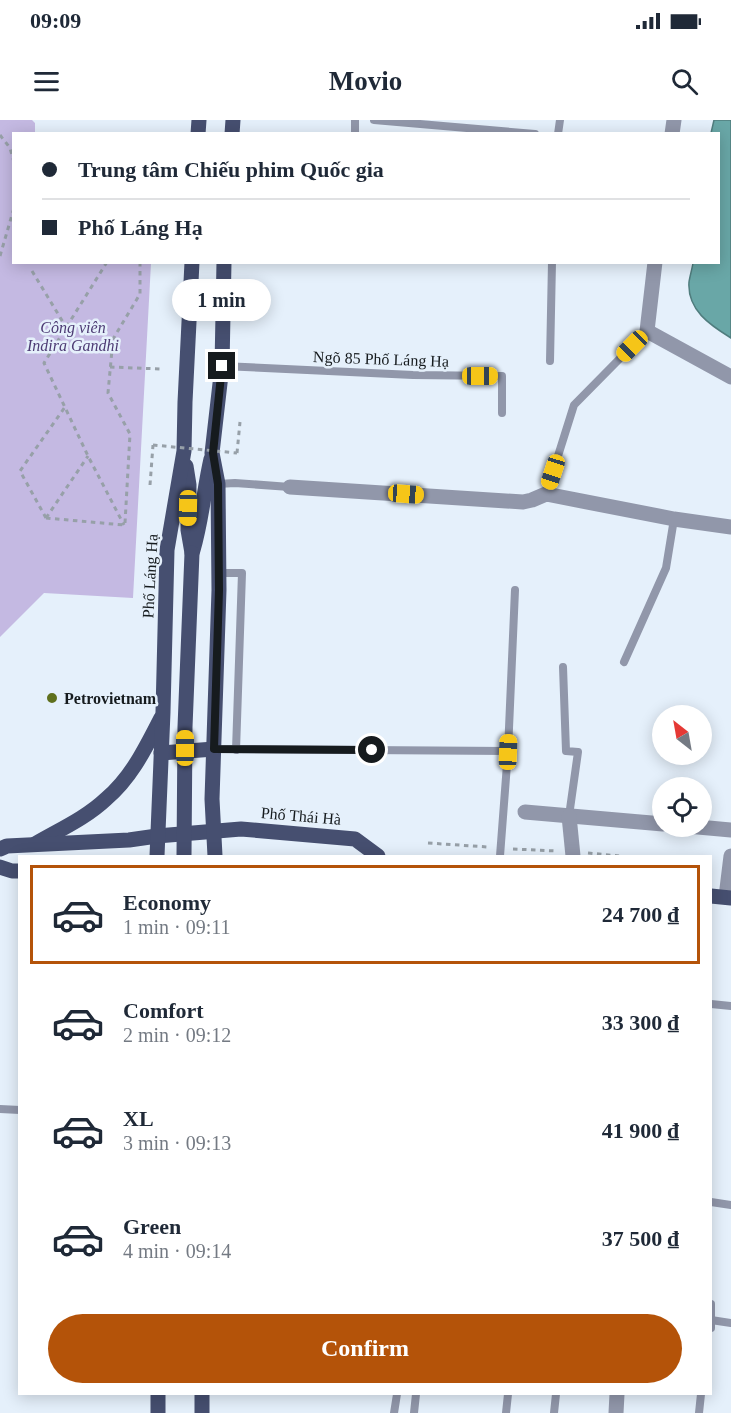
<!DOCTYPE html>
<meta charset="utf-8">
<style>
:root{--surface:#fff;--page:#f6f6f7;--text:#1f2937;--muted:#747a83;--line:#e0e1e3;--accent:#b45309}
body{margin:0;font-family:"Times New Roman",serif;background:var(--page);color:var(--text);height:100vh;display:flex;flex-direction:column;font-size:22px;white-space:nowrap}
*{box-sizing:border-box;margin:0}
p{font-size:20px;color:var(--muted)}
.icon{flex:none;width:33px;height:33px;fill:none;stroke:currentColor;stroke-width:2;stroke-linecap:round;stroke-linejoin:round}
.map{position:relative;flex:1;overflow:hidden}
.side{position:absolute;left:18px;top:735px;width:694px;height:540px;display:flex;flex-direction:column;background:var(--surface);border-radius:0px;box-shadow:0 3px 15px #0003}
.side>*{flex:none}
.hud{position:absolute;left:12px;top:12px;width:708px;height:132px;border-radius:0px;box-shadow:0 3px 15px #0003;display:grid;align-content:center;height:132px;padding:0 30px;background:var(--surface)}
.needle{width:39px;rotate:329deg}
.buttons{position:absolute;left:652px;top:585px;display:grid;gap:12px}
.buttons a{display:grid;place-items:center;width:60px;height:60px;border-radius:50%;background:var(--surface);box-shadow:0 3px 15px #0003;font-size:30px}
.end{position:absolute;width:27px;height:27px;margin:-14px;border:8px solid #161b1e;background:#fff;box-shadow:0 0 0 3px #fff}
.from{border-radius:50%}
.bubble{position:absolute;height:42px;border-radius:21px;background:var(--surface);box-shadow:0 3px 15px #0003;font-size:20px;font-weight:800;line-height:42px;text-align:center}
.car{position:absolute;width:18px;height:36px;margin:-18px -9px;border-radius:8px;box-shadow:0 0 4px 2px #0007;background:linear-gradient(#f5c518 24%,#345 0 40%,#f5c518 0 76%,#345 0 86%,#f5c518 0)}
.hud b{display:flex;align-items:center;gap:21px;height:57px;font-size:22px}
.hud b+b{border-top:2px solid var(--line)}
.hud i{width:15px;height:15px;background:var(--text)}
ul{padding:10px 0 0;list-style:none}
li{display:flex;align-items:center;gap:18px;height:99px;margin:0 12px 9px;padding:0 18px;border:3px solid transparent;border-radius:0px}
li div{flex:1}
li b{display:block;font-size:22px}
li em{font-style:normal;font-weight:800}
li.active{border-color:var(--accent)}
li>.icon{width:54px;height:54px;stroke-width:1.5}
.action{display:flex;gap:12px;margin-top:auto;padding:12px 30px}
.action a{flex:1;height:69px;border-radius:36px;background:var(--accent);color:#fff;font-size:24px;font-weight:800;line-height:69px;text-align:center}
.status{display:flex;justify-content:space-between;align-items:center;height:42px;padding:0 30px;background:var(--surface);direction:ltr}
.status svg{height:16px;fill:currentColor}
header{display:flex;justify-content:space-between;align-items:center;height:78px;padding:0 30px;background:var(--surface);font-size:27px;font-weight:800}
.map>svg:first-child{display:block}
.green{fill:#c4b9e2}
.water{fill:#69a7a7;stroke:#507d7e;stroke-width:1.5}
.lines{fill:none;stroke-linecap:round;stroke-linejoin:round}
.path{stroke:#97a0a8;stroke-width:3;stroke-dasharray:4.5 4.5;stroke-linecap:butt}
.service{stroke:#9197aa;stroke-width:8}
.minor{stroke:#9197aa;stroke-width:15}
.tertiary{stroke:#9197aa;stroke-width:15}
.primary{stroke:#464f70;stroke-width:15}
.path-bridge{stroke:#97a0a8;stroke-width:3;stroke-dasharray:4.5 4.5;stroke-linecap:butt}
.primary-bridge{stroke:#464f70;stroke-width:15}
.route{stroke:#161b1e;stroke-width:8}
.poi-dot{fill:#5f701d;stroke:#e5f0fb;stroke-width:2}
.labels{text-anchor:middle;dominant-baseline:central;stroke-width:5;stroke-linejoin:round;paint-order:stroke}
.park-label{font-size:16px;font-style:italic;fill:#4d3b74;stroke:#e5f0fb}
.street-label{font-size:16px;fill:#161b1e;stroke:#e5f0fb}
.poi-label{font-size:16px;font-weight:bold;fill:#161b1e;stroke:#e5f0fb;text-anchor:start}
</style>
<div class="status"><b>09:09</b><svg viewBox="0 0 49 12"><path d="M0 12V9h3v3zM5 12V6h3v6zM10 12V3h3v9zM15 12V0h3v12zM26 1h20v11H26zM47 4h2v5h-2z"/></svg></div>
<header><svg class="icon" aria-label="menu" viewBox="0 0 24 24"><path d="M4 6h16M4 12h16M4 18h16"/></svg>Movio<svg class="icon" aria-label="search" viewBox="0 0 24 24"><circle cx="10" cy="10" r="6"/><path d="M15 15l6 6"/></svg></header>
<div class="map">
<svg width="731" height="1293" viewBox="0 0 731 1293">
<rect width="100%" height="100%" fill="#e5f0fb"/>
<polygon class="green" points="0,0 32,0 35,3 35,13 14,14 14,142 151,143 133,478 44,473 0,517"/>
<path class="water" d="M714,0h17v218c-21,-13 -44,-28 -42,-56 1,-6 3,-13 4,-19l25,-1v-128l-7,-1z"/>
<g class="lines">
<g class="path">
<polyline points="0,15 10,28 14,42"/>
<polyline points="0,136 14,88"/>
<polyline points="107,142 44,243 88,336 124,405"/>
<polyline points="32,151 66,207"/>
<polyline points="110,247 161,249"/>
<polyline points="237,333 240,302"/>
<polyline points="150,365 153,325"/>
<polyline points="46,398 20,351 65,287"/>
<polyline points="46,398 124,405"/>
<polyline points="46,398 88,336"/>
<polyline points="125,403 130,314 108,273 113,219 140,174 140,142"/>
<polyline points="428,723 488,727"/>
<polyline points="513,729 557,731"/>
<polyline points="588,733 619,736"/>
</g>
<g class="service">
<polyline points="355,0 355,14"/>
<polyline points="374,0 535,14"/>
<polyline points="558,14 560,0"/>
<polyline points="550,241 552,142"/>
<polyline points="222,246 413,255 502,256 502,293"/>
<polyline points="218,364 235,363 290,367"/>
<polyline points="546,374 574,285 647,211"/>
<polyline points="219,453 242,453 236,630"/>
<polyline points="624,542 666,448 674,399"/>
<polyline points="563,547 566,631 578,632 569,696"/>
<polyline points="214,629 508,631"/>
<polyline points="500,736 508,631 515,470"/>
<polyline points="711,884 731,886"/>
<polyline points="0,989 20,990"/>
<polyline points="711,1082 731,1085"/>
<polyline points="711,1184 711,1208"/>
<polyline points="711,1200 731,1203"/>
<polyline points="394,1293 397,1274"/>
<polyline points="414,1293 416,1274"/>
<polyline points="506,1293 508,1274"/>
<polyline points="554,1293 556,1274"/>
<polyline points="699,1293 701,1274"/>
</g>
<g class="minor">
<polyline points="290,367 523,382 532,380 546,374 674,399 731,407"/>
<polyline points="525,692 663,704"/>
<polyline points="569,696 573,736"/>
<polyline points="687,706 731,710"/>
<polyline points="726,777 731,736"/>
<polyline points="616,1293 617,1274"/>
</g>
<g class="tertiary">
<polyline points="672,14 674,0"/>
<polyline points="655,142 647,211 731,257"/>
</g>
<g class="primary">
<polyline points="198,14 199,0"/>
<polyline points="232,14 233,0"/>
<polyline points="186,346 189,365 188,410 192,433"/>
<path d="M193,430c9,-30 11,-61 18,-91"/>
<polyline points="161,633 214,629"/>
<path d="M35,724c24,-14 51,-26 71,-45 26,-22 40,-52 55,-81"/>
<polyline points="0,729 7,726 129,720 157,716 241,709 355,719 378,736"/>
<polyline points="157,736 163,592 167,430 184,331 185,282 192,142"/>
<polyline points="215,736 212,679 219,470 218,364 212,333 222,246 224,142"/>
<polyline points="0,747 12,751 20,751"/>
<polyline points="711,776 731,778"/>
<polyline points="202,1274 202,1293"/>
<polyline points="158,1293 158,1274"/>
</g>
<polyline class="path-bridge" points="153,325 237,333"/>
<polyline class="primary-bridge" points="184,736 185,607 192,433"/>
</g>
<g class="lines">
<polyline class="route" points="222,246 213,333 218,364 219,470 214,629 372,630"/>
</g>
<circle class="poi-dot" cx="52" cy="578" r="6"/>
<g class="labels">
<g class="park-label">
<text x="73" y="207">Công viên<tspan x="73" dy="18">Indira Gandhi</tspan></text>
</g>
<g class="street-label">
<text transform="translate(381 239) rotate(2)">Ngõ 85 Phố Láng Hạ</text>
<text transform="translate(150 456) rotate(-87)">Phố Láng Hạ</text>
<text transform="translate(301 696) rotate(5)">Phố Thái Hà</text>
</g>
<g class="poi-label">
<text x="64" y="578">Petrovietnam</text>
</g>
</g>
</svg>
<div class="buttons">
<a><svg class="needle" viewBox="-14 -14 28 28"><path d="M0-13l5 13h-10z" fill="#e53935"/><path d="M0 13l5-13h-10z" fill="#747a83"/></svg></a>
<a><svg class="icon" aria-label="locate" viewBox="0 0 24 24"><circle cx="12" cy="12" r="6"/><path d="M12 2v4M12 18v4M2 12h4M18 12h4"/></svg></a>
</div>
<i class="end from" style="left:372px;top:630px"></i>
<i class="end" style="left:222px;top:246px"></i>
<div class="bubble" style="left:172px;top:159px;width:99px">1 min</div>
<i class="car" style="left:632px;top:226px;rotate:225deg"></i>
<i class="car" style="left:480px;top:256px;rotate:90deg"></i>
<i class="car" style="left:553px;top:352px;rotate:198deg"></i>
<i class="car" style="left:406px;top:374px;rotate:94deg"></i>
<i class="car" style="left:188px;top:388px;rotate:181deg"></i>
<i class="car" style="left:185px;top:628px;rotate:0deg"></i>
<i class="car" style="left:508px;top:632px;rotate:2deg"></i>
<div class="hud">
<b><i class="from"></i>Trung tâm Chiếu phim Quốc gia</b>
<b><i></i>Phố Láng Hạ</b>
</div>
<section class="side">
<ul>
<li class="active"><svg class="icon" aria-label="car" viewBox="0 0 24 24"><path d="M5 17H2v-5l4-1 3-4h7l3 4 3 1v5h-3M9 17h6M6 11h13"/><circle cx="7" cy="17" r="2"/><circle cx="17" cy="17" r="2"/></svg><div><b>Economy</b><p>1 min · 09:11</p></div><em>24 700 ₫</em></li>
<li><svg class="icon" aria-label="car" viewBox="0 0 24 24"><path d="M5 17H2v-5l4-1 3-4h7l3 4 3 1v5h-3M9 17h6M6 11h13"/><circle cx="7" cy="17" r="2"/><circle cx="17" cy="17" r="2"/></svg><div><b>Comfort</b><p>2 min · 09:12</p></div><em>33 300 ₫</em></li>
<li><svg class="icon" aria-label="car" viewBox="0 0 24 24"><path d="M5 17H2v-5l4-1 3-4h7l3 4 3 1v5h-3M9 17h6M6 11h13"/><circle cx="7" cy="17" r="2"/><circle cx="17" cy="17" r="2"/></svg><div><b>XL</b><p>3 min · 09:13</p></div><em>41 900 ₫</em></li>
<li><svg class="icon" aria-label="car" viewBox="0 0 24 24"><path d="M5 17H2v-5l4-1 3-4h7l3 4 3 1v5h-3M9 17h6M6 11h13"/><circle cx="7" cy="17" r="2"/><circle cx="17" cy="17" r="2"/></svg><div><b>Green</b><p>4 min · 09:14</p></div><em>37 500 ₫</em></li>
</ul>
<div class="action"><a>Confirm</a></div>
</section>
</div>
